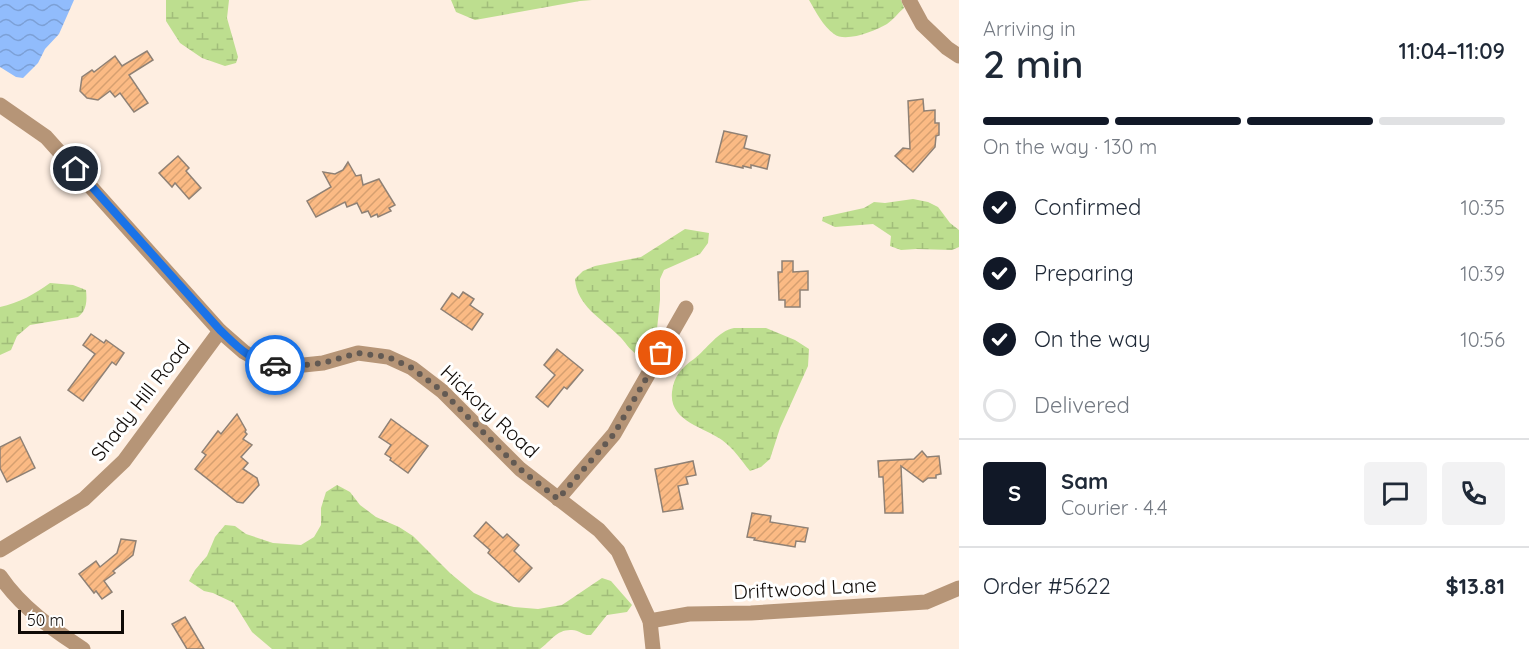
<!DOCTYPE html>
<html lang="en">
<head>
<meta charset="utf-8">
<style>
	body { margin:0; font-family:Quicksand,sans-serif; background:#f2f2f3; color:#1f2937; height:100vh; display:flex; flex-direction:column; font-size:22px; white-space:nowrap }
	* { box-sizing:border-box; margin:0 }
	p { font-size:20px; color:#747a83 }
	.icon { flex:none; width:33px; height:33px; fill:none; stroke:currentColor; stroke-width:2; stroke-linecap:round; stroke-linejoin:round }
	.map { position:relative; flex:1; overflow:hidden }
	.side { display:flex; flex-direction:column; background:#fff; width:570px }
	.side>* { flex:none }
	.scale { position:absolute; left:18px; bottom:15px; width:106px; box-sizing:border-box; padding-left:6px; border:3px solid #0f0a07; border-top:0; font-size:16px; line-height:21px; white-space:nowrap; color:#0f0a07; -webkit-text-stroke:4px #fff; paint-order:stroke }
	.pin { position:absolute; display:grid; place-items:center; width:51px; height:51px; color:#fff; margin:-26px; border:3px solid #fff; border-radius:50%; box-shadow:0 2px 6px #0007 }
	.courier { position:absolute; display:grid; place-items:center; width:60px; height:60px; margin:-30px; border:4px solid #1a73e8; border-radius:50%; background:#fff; color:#222; box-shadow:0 2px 8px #0007 }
	.summary em { font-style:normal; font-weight:600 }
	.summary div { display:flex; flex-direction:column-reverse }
	.summary { display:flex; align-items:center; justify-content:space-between; height:102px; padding:0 24px }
	h1 { font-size:39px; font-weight:600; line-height:45px }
	.bar { display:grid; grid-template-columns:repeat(4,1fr); gap:9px 6px; align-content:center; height:72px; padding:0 24px }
	.bar i { height:8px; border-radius:4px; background:#e0e1e3 }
	.bar .active { background:#111827 }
	.bar p { grid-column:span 4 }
	.line { display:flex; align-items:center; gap:15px; padding:0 24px; border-top:2px solid #e0e1e3 }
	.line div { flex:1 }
	.round { display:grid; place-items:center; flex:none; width:63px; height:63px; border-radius:6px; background:#f2f2f3 }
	ol { padding:0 24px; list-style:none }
	li { display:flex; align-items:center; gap:18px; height:66px }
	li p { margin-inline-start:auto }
	li .icon { padding:6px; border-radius:50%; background:#111827; color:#fff; stroke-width:4 }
	li:last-child { color:#747a83 }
	li i { width:33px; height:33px; border:3px solid #e0e1e3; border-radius:50% }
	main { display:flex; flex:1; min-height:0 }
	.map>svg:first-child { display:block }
	.wetland { fill:url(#wetland-marsh) }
	.water { fill:url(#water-waves) }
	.building { fill:url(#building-hatch); stroke:#8f8175; stroke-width:1.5 }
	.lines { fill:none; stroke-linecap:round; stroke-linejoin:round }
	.minor { stroke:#b69577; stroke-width:15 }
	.done { stroke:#635a53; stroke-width:6; stroke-dasharray:0 10.8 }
	.route { stroke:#1a73e8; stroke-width:8 }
	.labels { text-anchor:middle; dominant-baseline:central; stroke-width:6; stroke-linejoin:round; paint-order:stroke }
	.street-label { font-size:20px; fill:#0f0a07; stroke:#fff }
</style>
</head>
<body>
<main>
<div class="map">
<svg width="959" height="649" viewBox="0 0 959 649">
	<defs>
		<pattern id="wetland-marsh" width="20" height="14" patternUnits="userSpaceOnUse" patternTransform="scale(1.5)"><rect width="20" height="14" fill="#bdde8f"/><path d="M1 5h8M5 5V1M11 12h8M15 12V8" fill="none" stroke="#a1bd7a"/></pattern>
		<pattern id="water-waves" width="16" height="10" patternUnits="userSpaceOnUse" patternTransform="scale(1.5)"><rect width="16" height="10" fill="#91bcfc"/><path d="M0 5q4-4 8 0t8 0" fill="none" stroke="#7ca0d6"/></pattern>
		<pattern id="building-hatch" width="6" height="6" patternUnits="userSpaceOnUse" patternTransform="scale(1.5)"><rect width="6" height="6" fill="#fbba84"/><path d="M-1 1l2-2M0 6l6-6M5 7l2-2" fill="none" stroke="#d69f70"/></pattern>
	</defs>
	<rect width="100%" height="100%" fill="#feeee1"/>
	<g class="wetland">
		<path d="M 166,0 L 229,0 L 227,18 L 238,57 L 236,63 L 225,66 L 202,58 L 180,43 L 166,21 Z"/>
		<path d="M 451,0 L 592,0 L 580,1 L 475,20 L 456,12 Z"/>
		<path d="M 809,0 L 901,0 L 904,8 C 898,13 893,20 887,24 C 875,31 845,43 834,34 C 823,26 816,12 809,0 Z"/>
		<path d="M 913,199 L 928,202 L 938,207 L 950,223 L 959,230 L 959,247 L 952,250 L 916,249 L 901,250 L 890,246 L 891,236 L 873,224 L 835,227 L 822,221 L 823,217 L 864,208 L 874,202 L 885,203 Z"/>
		<path d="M 685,229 L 709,233 L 708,243 L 700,254 L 664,270 L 660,279 L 660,300 L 657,329 L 652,342 L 638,355 C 628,349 626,342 618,335 C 600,317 577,306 575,279 L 583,271 L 595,266 L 641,257 Z"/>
		<path d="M 50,283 L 73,285 L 86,290 C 87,301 87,310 78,317 L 30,325 L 17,336 L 11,350 L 0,355 L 0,307 C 19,303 35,294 50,283 Z"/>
		<path d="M 734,328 L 766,328 L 795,340 L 809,349 L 808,366 L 780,428 L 770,459 L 761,467 L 750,471 C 741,460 734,449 722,440 C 704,427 669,421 672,392 C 674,376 681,368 694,359 C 707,349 718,331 734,328 Z"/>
		<path d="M 337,485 L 350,492 L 360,505 L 376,517 L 399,527 L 413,536 L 450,573 L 474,593 L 494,602 L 514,607 L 538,609 L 562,605 L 602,578 L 611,581 L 632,605 L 627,612 L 607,615 L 591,635 C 583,636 579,630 572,630 C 557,629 551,641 540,649 L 272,649 L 252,632 L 234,603 L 213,593 L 204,591 L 189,581 L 195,570 L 207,556 L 215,537 L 225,525 L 235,526 L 246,534 L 273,543 L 301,545 L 314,537 L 321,525 L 321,508 L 326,492 Z"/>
	</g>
	<path class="water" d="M 0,0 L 74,0 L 59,34 L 45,49 L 38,63 L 23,78 L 16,77 L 0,67 Z"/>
	<g class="building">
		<path d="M 147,51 L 153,60 L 129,75 L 148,103 L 134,112 L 120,93 L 115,97 L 110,91 L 98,100 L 87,98 L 80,91 L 82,77 L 92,70 L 94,72 L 115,56 L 122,66 Z"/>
		<path d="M 923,99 L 924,111 L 935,110 L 935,123 L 939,123 L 939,135 L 936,136 L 935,147 L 913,172 L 895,156 L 903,148 L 910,149 L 908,101 Z"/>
		<path d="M 724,131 L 747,136 L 744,148 L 770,155 L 767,169 L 751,165 L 751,168 L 743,166 L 743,168 L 716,162 Z"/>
		<path d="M 178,156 L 189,168 L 186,171 L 201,188 L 189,199 L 175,183 L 172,187 L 159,173 Z"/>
		<path d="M 348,162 L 356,176 L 361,175 L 363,185 L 379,179 L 395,205 L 389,208 L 391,211 L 378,217 L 377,214 L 371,217 L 368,211 L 362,213 L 357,203 L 347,207 L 345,202 L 316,217 L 307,201 L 331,187 L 323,172 L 335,174 L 343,170 Z"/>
		<path d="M 782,261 L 793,261 L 793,272 L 808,271 L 808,290 L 800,290 L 800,307 L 785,307 L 785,300 L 779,300 L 778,272 L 782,272 Z"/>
		<path d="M 463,292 L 474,299 L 470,305 L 483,314 L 472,330 L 441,309 L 452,293 L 459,298 Z"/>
		<path d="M 91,334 L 104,343 L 106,340 L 124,353 L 116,365 L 112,362 L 83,401 L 68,390 L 95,354 L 83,345 Z"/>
		<path d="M 557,349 L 583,370 L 567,389 L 564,387 L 548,407 L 536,397 L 555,375 L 544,365 Z"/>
		<path d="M 237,414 L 246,430 L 245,432 L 247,434 L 243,439 L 252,445 L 241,457 L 248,463 L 243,469 L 257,478 L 259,485 L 243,503 L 237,502 L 195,469 L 206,455 L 202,452 L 218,431 L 221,434 Z"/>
		<path d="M 391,419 L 428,446 L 408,473 L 390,460 L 391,458 L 385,454 L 391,445 L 379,437 Z"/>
		<path d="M 20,437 L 35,468 L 7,482 L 0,468 L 0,447 Z"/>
		<path d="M 922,451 L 927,457 L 939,456 L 941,474 L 936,475 L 936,478 L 928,478 L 923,482 L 901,466 L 903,513 L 885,513 L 883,477 L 879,477 L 878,461 L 914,459 Z"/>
		<path d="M 693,461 L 696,475 L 686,477 L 688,484 L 678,486 L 683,509 L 663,512 L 655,469 Z"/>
		<path d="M 752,513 L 771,516 L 770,522 L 808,528 L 805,542 L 796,541 L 795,547 L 754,540 L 755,538 L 747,537 Z"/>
		<path d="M 486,522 L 503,538 L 507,534 L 519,545 L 514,551 L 532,568 L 519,582 L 488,553 L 490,550 L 474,536 Z"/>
		<path d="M 121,539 L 136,541 L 133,555 L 113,571 L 115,573 L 104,581 L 112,592 L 102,599 L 96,591 L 94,593 L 79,574 L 96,561 L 100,567 L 117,553 Z"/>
		<path d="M 185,617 L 204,649 L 187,649 L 172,624 Z"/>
	</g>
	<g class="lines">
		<g class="minor">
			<path d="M 909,0 L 922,24 L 947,48 L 959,56"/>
			<path d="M 0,105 L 46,137 L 220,331 L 244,352 L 260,361 L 284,367 L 323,363 L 358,353 L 388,357 L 412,368 L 442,391 L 520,469 L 599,530 L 618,551 L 650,621 L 653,649"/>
			<path d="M 558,499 L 614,434 L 686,308"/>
			<path d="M 0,550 L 84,499 L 124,461 L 220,331"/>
			<path d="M 0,576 C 21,607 52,629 83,649"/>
			<path d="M 650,621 L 689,614 L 751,613 L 926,602 L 959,588"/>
		</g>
	</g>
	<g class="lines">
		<path class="done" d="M 275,365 L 284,367 L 323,363 L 358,353 L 388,357 L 412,368 L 442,391 L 520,469 L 558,499 L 614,434 L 661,353"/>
		<path class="route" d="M 76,169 L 220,330 C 240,349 248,359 275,365"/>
	</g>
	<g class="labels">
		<g class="street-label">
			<text transform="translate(140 400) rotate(-52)">Shady Hill Road</text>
			<text transform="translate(490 411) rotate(43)">Hickory Road</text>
			<text transform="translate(805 588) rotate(-3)">Driftwood Lane</text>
		</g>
	</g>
</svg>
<div class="scale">50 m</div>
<div class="pin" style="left:661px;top:353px;background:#ea580c"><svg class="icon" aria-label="bag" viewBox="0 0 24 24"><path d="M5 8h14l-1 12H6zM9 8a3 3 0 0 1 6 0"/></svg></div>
<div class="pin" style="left:76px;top:169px;background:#1f2937"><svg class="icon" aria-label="home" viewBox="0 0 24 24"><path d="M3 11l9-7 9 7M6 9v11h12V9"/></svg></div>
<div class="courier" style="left:275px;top:365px"><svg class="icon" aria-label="car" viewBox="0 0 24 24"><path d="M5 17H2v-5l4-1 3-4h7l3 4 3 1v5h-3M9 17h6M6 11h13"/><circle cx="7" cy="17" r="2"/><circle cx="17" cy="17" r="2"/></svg></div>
</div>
<section class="side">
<div class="summary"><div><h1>2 min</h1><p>Arriving in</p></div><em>11:04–11:09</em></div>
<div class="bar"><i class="active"></i><i class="active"></i><i class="active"></i><i></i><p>On the way · 130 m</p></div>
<ol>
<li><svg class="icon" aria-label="check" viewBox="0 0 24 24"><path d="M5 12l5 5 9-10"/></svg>Confirmed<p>10:35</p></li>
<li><svg class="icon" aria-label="check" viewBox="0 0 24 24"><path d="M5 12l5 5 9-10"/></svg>Preparing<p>10:39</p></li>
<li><svg class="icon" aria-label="check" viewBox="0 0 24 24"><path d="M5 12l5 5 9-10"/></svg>On the way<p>10:56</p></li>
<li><i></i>Delivered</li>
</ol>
<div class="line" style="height:108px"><b class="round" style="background:#111827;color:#fff">S</b><div><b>Sam</b><p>Courier · 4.4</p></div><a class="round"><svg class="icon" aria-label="chat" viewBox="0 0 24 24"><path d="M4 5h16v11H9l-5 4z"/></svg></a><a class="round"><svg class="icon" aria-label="phone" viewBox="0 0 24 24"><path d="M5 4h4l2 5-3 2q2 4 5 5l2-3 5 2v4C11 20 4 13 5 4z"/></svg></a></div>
<div class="line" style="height:78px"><div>Order #5622</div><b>$13.81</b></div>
</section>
</main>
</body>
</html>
